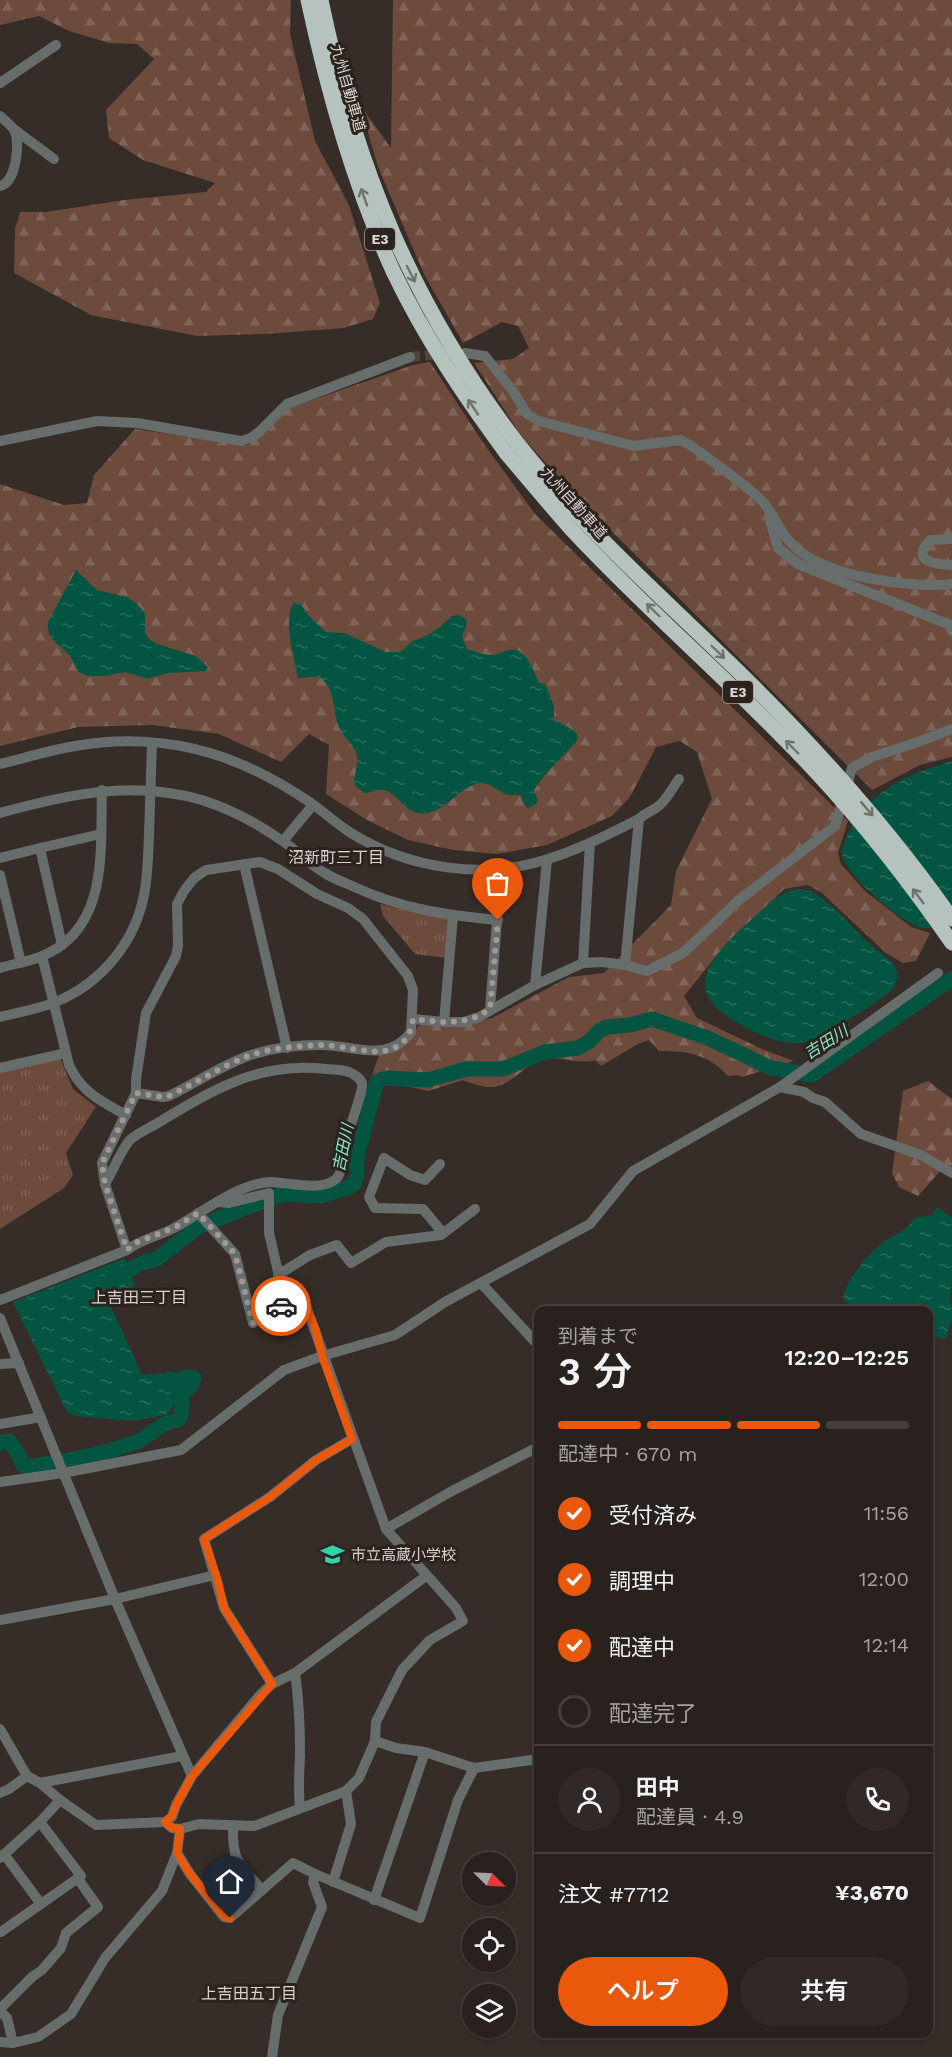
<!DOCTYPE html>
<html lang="ja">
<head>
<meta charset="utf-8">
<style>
	body { margin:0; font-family:"Work Sans","Noto Sans JP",sans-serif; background:#302927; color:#f1f3f6; height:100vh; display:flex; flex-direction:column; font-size:22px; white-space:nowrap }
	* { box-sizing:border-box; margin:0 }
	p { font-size:20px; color:#a5a3a4 }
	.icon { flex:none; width:33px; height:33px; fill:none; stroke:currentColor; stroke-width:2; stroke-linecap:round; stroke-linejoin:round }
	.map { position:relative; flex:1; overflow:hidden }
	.sheet { position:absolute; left:534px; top:1306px; width:399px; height:732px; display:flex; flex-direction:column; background:#28211e; border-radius:12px; box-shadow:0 2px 4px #0004,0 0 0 2px #443e3c }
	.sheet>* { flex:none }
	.needle { width:39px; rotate:114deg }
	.fabs { position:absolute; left:462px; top:1852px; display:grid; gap:12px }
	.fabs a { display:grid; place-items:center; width:54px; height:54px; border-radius:50%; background:#28211e; box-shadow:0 2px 4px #0004,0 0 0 2px #443e3c; font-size:30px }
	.pin { position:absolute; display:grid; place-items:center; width:51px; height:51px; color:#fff; margin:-62px -26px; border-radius:50% 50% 50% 0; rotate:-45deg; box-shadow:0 0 6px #0007 }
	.pin .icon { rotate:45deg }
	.courier { position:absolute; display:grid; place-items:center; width:60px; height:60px; margin:-30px; border:4px solid #ea580c; border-radius:50%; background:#fff; color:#222; box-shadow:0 2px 8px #0007 }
	.summary em { font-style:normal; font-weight:600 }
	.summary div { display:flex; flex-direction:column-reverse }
	.summary { display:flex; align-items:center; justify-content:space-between; height:102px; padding:0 24px }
	h1 { font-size:39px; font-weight:600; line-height:45px }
	.bar { display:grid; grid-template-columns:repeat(4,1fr); gap:9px 6px; align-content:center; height:72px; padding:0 24px }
	.bar i { height:8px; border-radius:4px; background:#443e3c }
	.bar .selected { background:#ea580c }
	.bar p { grid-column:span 4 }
	.line { display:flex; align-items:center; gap:15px; padding:0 24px; border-top:2px solid #443e3c }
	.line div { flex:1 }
	.round { display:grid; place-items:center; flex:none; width:63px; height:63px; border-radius:32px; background:#302927 }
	ol { padding:0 24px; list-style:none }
	li { display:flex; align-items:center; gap:18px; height:66px }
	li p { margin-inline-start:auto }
	li .icon { padding:6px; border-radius:50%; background:#ea580c; color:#fff; stroke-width:4 }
	li:last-child { color:#a5a3a4 }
	li i { width:33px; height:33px; border:3px solid #443e3c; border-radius:50% }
	.primary-button { display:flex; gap:12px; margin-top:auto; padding:12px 24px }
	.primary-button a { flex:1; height:69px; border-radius:36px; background:#ea580c; color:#fff; font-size:24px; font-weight:600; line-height:69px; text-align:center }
	.primary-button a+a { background:#302927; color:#f1f3f6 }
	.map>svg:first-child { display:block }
	.forest { fill:url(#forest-firs) }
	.park { fill:url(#park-tufts) }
	.water { fill:url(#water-ripples) }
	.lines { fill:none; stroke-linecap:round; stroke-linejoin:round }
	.river { stroke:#035541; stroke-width:15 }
	.minor-tunnel { stroke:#4f4541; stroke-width:10; stroke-dasharray:10 5; stroke-linecap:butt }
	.minor { stroke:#676d6b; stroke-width:10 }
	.highway { stroke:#b5c2bd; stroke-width:15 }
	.highway-bridge { stroke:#b5c2bd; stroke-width:15 }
	.oneway { stroke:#70726e }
	.done { stroke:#a19996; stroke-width:6; stroke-dasharray:0 10.8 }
	.route { stroke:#ea580c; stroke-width:8 }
	.labels { text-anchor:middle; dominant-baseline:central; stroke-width:6; stroke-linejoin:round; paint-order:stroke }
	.shield { fill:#2c231f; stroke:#a69f9c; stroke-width:1.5 }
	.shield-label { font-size:14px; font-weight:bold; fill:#dad4d1 }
	.street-label { font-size:15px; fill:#dad4d1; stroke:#2c231f }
	.poi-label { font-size:15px; fill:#dad4d1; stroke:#2c231f; text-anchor:start }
	.neighbourhood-label { font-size:16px; fill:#dad4d1; stroke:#2c231f }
	.water-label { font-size:16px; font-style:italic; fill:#82e8c6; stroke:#2c231f }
</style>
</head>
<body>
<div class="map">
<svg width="952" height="2057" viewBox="0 0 952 2057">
	<defs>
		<pattern id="forest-firs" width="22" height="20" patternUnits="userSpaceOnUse" patternTransform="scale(1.5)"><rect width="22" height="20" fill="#6c4b3d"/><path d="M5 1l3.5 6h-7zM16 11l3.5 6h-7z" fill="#806458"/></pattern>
		<pattern id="park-tufts" width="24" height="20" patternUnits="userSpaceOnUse" patternTransform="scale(1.5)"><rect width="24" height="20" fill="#6c4b3d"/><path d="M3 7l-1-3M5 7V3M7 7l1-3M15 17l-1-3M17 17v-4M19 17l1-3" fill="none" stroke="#806458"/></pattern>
		<pattern id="water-ripples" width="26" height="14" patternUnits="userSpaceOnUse" patternTransform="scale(1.5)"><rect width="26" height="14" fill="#035541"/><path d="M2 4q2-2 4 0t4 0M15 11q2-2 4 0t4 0" fill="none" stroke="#276d5b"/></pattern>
	</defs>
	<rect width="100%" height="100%" fill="#362c28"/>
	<g class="forest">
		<path d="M 0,0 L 291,0 L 290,34 L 315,141 L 349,205 L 380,303 L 373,319 L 344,328 L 265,334 L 197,336 L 91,315 L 14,273 L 15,229 L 20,212 L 46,212 L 124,200 L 206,192 L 215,183 L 143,160 L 109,138 L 106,110 L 154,59 L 137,44 L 109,43 L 69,31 L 39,16 L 0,25 Z"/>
		<path d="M 393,0 L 952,0 L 952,757 L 920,765 L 872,790 L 563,483 L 520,434 L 474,363 L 513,359 L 529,348 L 518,326 L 502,322 L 463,343 L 424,274 L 378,167 L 360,105 L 391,148 Z"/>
		<path d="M 430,362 L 484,444 L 535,514 L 848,821 L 838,853 L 841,864 L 864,890 L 911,927 L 930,933 L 916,961 L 903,963 L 886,953 L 822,893 L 808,885 L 784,889 L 717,955 L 684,996 L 697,1018 L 764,1050 L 794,1061 L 742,1077 L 738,1075 L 728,1076 C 708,1054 688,1051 659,1051 L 649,1040 L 638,1044 L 601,1066 L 595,1060 C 577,1065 562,1056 545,1059 C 537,1061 532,1064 525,1069 C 500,1089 493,1092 463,1080 L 428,1091 L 371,1078 L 379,1055 L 410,1039 L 420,1024 L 464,1025 L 492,1018 L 569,977 L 604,973 L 671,905 L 676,871 L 712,799 L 697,752 L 680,741 L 656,747 L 630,797 L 612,816 L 547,845 L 497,854 L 453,850 L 408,840 L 367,820 L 326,794 L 329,745 L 309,734 L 281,762 L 219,734 L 152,725 L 78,727 L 0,746 L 0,484 L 64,505 L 87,503 L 94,475 L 135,429 L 248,445 L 266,432 L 289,408 L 413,365 Z"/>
		<path d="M 928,1081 L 952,1099 L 952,1166 L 943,1168 L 918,1196 L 899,1187 L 892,1173 L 903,1091 Z"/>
	</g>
	<g class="park">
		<path d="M 380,904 L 420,914 L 450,918 L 447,958 L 415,954 L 383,916 Z"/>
		<path d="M 60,1058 L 73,1089 L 96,1107 L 66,1153 L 73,1175 L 64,1188 L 0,1229 L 0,1073 Z"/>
	</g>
	<g class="water">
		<path d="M 76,570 L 97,590 L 127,597 L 135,602 L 145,613 L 145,632 L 149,639 L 157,644 L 196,656 L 208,667 L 206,671 L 168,673 L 148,679 L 125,672 L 105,676 L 88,676 L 79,672 C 74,667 74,660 69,655 C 60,644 46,640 48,622 Z"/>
		<path d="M 295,602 L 300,603 L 309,616 L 326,632 L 344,633 L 386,652 L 400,652 L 413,641 L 428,635 L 440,627 L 452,616 L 458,615 L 465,618 L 467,623 L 462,637 L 467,649 C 475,651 483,655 491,655 C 498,655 503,651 509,650 C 526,646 534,672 539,683 L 545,684 L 554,706 L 554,720 L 574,730 L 578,736 L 576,742 L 543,777 L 534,790 L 538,801 L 536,804 L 528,808 L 525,806 L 521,795 C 515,795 508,796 503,793 C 492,787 488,780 473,785 C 456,792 445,811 426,813 C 405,816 398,792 383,790 C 377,788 372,793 365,793 L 356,787 C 351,776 360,767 357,756 C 354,743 342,737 338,725 C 333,712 335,680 316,677 C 311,676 303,678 298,678 C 295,661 281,614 295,602 Z"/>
		<path d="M 952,761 L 952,919 C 942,923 933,930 922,928 C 903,924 843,873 842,854 C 842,845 847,835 851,828 C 874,787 910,774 952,761 Z"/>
		<path d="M 798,889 C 806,889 812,891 819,896 C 840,911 858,935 879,952 C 886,957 895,963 897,972 C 898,977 896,985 892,989 C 884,1000 821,1037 807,1042 C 802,1043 795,1043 789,1043 C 772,1041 753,1032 738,1023 C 727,1016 710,1006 706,992 C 698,968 733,935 750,921 C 765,907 777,893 798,889 Z"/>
		<path d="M 936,1207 L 952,1217 L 952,1279 L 950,1300 L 952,1307 L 952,1319 L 945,1339 L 929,1336 L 928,1311 L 856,1311 L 843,1299 C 845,1281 870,1251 885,1241 C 895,1234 909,1230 914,1218 L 933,1215 Z"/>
		<path d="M 125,1258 L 135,1286 L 106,1296 L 142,1375 L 186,1371 L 185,1388 L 176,1388 C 175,1398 175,1410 165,1415 L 133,1421 L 75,1416 L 67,1412 L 13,1302 Z"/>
	</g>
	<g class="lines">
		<g class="river">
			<path d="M 112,1279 L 142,1263 L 157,1259 L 198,1227 L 220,1218 L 282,1194 L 321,1196 L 349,1187 L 355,1183 L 357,1176 L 357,1157 L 377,1081 L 386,1078 L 428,1080 L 466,1069 L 503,1069 L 545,1052 L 578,1048 L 590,1041 L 599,1031 L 607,1027 L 630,1025 L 652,1019 L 708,1038 L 771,1068 L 812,1075 L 952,979"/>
			<path d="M 0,1443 L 9,1441 L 17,1452 L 23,1465 L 27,1467 L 76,1459 L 112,1450 L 137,1442 L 166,1423 L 178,1420 L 181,1416 L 182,1395 L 192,1384 L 194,1378 L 187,1377 L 168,1385"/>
		</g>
		<path class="minor-tunnel" d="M 410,357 L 443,354"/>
		<g class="minor">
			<path d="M 0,83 L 56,45"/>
			<path d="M 0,116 C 4,120 11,125 14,130 C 21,142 16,183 0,186"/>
			<path d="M 15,130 L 54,159"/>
			<path d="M 465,353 L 485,356 L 513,391 L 527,414 L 539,421 L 634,446 L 680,440 L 690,445 C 713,462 738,479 759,498 C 773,510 778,530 791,543 C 820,576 910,589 952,584"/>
			<path d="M 0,441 L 97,421 L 137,423 L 241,441 L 251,438 L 260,431 L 287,404 L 410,357"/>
			<path d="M 769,517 L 778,548 L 798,564 L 950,625 L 952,631"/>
			<path d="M 952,539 L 930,540 C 910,562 935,564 952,565"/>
			<path d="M 0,764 C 25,758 50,750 75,746 C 119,738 167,740 210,753 C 247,764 280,782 311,803 C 325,813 337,824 351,833 C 409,869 483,880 548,859 C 580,849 609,834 639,819 C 645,813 650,812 656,808 C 666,802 672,788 679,779"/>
			<path d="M 0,813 C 69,794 131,780 202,800 C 230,809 260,825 284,842 C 297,851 309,864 323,872 C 332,878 343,882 352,886 C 402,909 444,915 498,920"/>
			<path d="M 283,841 L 313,805"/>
			<path d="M 40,848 L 101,834"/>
			<path d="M 0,858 L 40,848 L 62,945"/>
			<path d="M 244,864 L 287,1048"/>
			<path d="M 0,875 L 21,963"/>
			<path d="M 42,956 L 69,1065 C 82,1093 101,1101 126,1115"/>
			<path d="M 583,963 L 590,843"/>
			<path d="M 625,965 L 639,819"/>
			<path d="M 0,968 C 13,964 27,962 40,957 C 110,930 100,850 102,790"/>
			<path d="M 535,985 L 547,860"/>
			<path d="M 490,1009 L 501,870"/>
			<path d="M 0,1017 C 19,1012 40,1009 58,1001 C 102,982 135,942 144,895 C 148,875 148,855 149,835 C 150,804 151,774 152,743"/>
			<path d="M 413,1019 L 444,1022 L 464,1022 L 479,1017 L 535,985 L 583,963 L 602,962 L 625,965 L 647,971 L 683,953 L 739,900 L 835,826 L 852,768 L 872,757 L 918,742 L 952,729"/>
			<path d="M 444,1022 L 453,916"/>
			<path d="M 0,1068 L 66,1053"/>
			<path d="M 780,1087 L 804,1092 L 813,1098 L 825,1102 L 861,1134 L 921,1155 L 952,1173"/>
			<path d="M 440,1164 L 425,1180 L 410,1175 L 384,1158 L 369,1197 L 375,1208 L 423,1209 L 443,1233"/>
			<path d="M 105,1184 C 111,1174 123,1147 130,1140 C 137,1133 152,1127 161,1121 C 214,1089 261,1061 326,1069 C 336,1070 348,1069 356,1076 C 358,1077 361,1081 362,1083 C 364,1090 350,1125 348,1135 C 346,1145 343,1173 336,1179 C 321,1192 288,1182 270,1182 C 240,1183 201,1213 176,1227 C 160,1236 141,1239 127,1250"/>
			<path d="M 198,1213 L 235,1254 L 253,1323 L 288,1302"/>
			<path d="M 278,1275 L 310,1255 L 337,1245 L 351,1263 L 386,1242 L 441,1235 L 475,1209"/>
			<path d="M 481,1283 L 538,1345"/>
			<path d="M 0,1300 L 127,1250 L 105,1184 L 102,1163 L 136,1093 L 136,1079 L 146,1013 L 176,956 L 178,945 L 177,904 L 184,891 L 194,878 L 206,870 L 260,862 L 278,869 L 317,894 L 348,908 L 363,919 L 408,976 L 413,990 L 411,1032 C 388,1064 354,1045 321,1045 C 298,1045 270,1048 248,1056 C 221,1066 195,1083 169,1096 L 163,1097 L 136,1093"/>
			<path d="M 0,1318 L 115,1599 L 192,1776"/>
			<path d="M 0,1364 L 19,1363"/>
			<path d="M 0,1424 L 41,1417"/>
			<path d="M 0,1482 L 63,1473 L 181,1450 L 284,1370 L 322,1356 L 395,1335 L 445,1302 L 590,1224 L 633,1171 L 780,1087 L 938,973"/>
			<path d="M 386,1529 L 450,1492 L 538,1447"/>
			<path d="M 0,1620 L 115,1599 L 215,1575"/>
			<path d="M 295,1673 C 299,1700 300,1729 300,1756 C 299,1774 298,1790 300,1807"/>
			<path d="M 272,1684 L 224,1608 L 204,1539 L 270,1497 L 316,1460 L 352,1439"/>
			<path d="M 0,1729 L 27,1776 L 40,1783 L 60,1800 L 96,1825 L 165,1822 L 172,1817 L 176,1805 L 192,1776 L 260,1695 L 272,1684 L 295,1673 L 426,1576"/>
			<path d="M 375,1741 L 396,1748 L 425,1752 L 474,1768 L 538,1759"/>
			<path d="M 40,1783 L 182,1756"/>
			<path d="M 0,1793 L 9,1789 L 27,1776"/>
			<path d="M 165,1822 L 172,1828 L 180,1829 L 199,1824 L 254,1826 L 346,1791 L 359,1778 L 375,1741 L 376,1722 L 402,1670 L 430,1640 L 463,1621 L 456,1608 L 386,1529 L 306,1306 L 288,1302 L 283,1293 L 269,1233 L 269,1193 L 229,1203 L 217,1202"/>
			<path d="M 233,1825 C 232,1863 239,1863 262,1890"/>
			<path d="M 177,1853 L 190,1874 L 224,1917 L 230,1918 L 293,1863 L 315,1874"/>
			<path d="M 4,1854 L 41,1904"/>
			<path d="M 0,1858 L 40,1822 L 60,1800"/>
			<path d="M 333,1882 L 351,1824 L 346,1791"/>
			<path d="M 374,1900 L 425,1752"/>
			<path d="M 1,1932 L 81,1876 L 40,1822"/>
			<path d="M 0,2009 L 32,1977 L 42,1970 L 61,1948 L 66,1933 L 98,1907 L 78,1879"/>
			<path d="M 0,2011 L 7,2018 L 13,2043"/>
			<path d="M 0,2042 L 13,2043 L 38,2037 L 71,2014 L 105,1958 L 162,1891 L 177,1853 L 180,1829"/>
			<path d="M 272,2057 L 278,2015 L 322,1907 L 313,1882 L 315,1874 L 420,1918 L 458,1800 L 474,1768"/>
		</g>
		<g class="highway">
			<path d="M 308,0 C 328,93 354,187 394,273 C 425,338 465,397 507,454"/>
			<path d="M 321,0 C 355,166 414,309 518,444"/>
		</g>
		<g class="highway-bridge">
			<path d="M 518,444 C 539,470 560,496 583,520 C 638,578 698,631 755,688 C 827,760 894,836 952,919"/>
			<path d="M 507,454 C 529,480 550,505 572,530 C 650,614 739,688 817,773 C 866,826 911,884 952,943"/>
		</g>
	</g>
	<defs><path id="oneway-shaft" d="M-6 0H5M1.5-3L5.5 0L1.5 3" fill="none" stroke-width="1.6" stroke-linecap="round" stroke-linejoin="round" transform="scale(1.5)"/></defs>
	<g class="oneway">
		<use href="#oneway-shaft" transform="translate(364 197) rotate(-110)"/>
		<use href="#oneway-shaft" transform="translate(411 274) rotate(63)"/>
		<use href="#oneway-shaft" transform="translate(473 407) rotate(-124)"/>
		<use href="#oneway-shaft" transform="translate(653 610) rotate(-136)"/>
		<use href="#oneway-shaft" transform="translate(718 652) rotate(44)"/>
		<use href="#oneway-shaft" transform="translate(792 747) rotate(-134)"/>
		<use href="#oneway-shaft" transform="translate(867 809) rotate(50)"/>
		<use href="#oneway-shaft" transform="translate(918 896) rotate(-127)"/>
	</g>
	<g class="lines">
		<path class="done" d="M 281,1306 L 253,1323 L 235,1254 L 198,1213 L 176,1227 L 135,1243 L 127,1250 L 105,1184 L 102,1163 L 136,1093 L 163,1097 L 169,1096 C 195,1083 221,1067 248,1056 C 270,1048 297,1046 321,1045 C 343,1045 368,1055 389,1050 C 405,1045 411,1034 413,1019 C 442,1022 464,1027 490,1009 L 498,920"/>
		<path class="route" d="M 230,1918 L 225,1917 L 190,1874 L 177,1853 L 180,1829 L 172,1828 L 165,1822 L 172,1816 L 176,1805 L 192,1776 L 272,1684 L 224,1608 L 218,1581 L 204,1539 L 270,1497 L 316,1460 L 352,1439 L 322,1356 L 316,1331 L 306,1306 L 288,1302 L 281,1306"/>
	</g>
	<defs>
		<symbol id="school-bare" viewBox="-9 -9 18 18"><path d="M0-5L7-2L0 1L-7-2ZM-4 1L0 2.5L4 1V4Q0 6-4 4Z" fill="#30d4aa" stroke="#2c231f" stroke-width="2.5" paint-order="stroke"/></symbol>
	</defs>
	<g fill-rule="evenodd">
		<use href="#school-bare" x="316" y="1538" width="33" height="33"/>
	</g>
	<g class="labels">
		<g class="shield">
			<rect x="365" y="228" width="30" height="22" rx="4.5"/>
			<rect x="723" y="681" width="30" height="22" rx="4.5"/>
		</g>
		<g class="shield-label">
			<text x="380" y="239">E3</text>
			<text x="738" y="692">E3</text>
		</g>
		<g class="street-label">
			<text transform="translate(348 88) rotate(74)">九州自動車道</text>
			<text transform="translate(574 503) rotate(48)">九州自動車道</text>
		</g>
		<g class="poi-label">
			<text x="351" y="1555">市立高蔵小学校</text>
		</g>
		<g class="neighbourhood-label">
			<text x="336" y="857">沼新町三丁目</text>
			<text x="139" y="1297">上吉田三丁目</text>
			<text x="249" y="1993">上吉田五丁目</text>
		</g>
		<g class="water-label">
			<text transform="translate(826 1042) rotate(-32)">吉田川</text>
			<text transform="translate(343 1148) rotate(-78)">吉田川</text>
		</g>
	</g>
</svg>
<div class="fabs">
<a><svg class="needle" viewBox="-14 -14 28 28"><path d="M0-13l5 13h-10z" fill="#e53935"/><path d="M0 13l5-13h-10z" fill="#a5a3a4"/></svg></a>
<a><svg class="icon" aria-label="locate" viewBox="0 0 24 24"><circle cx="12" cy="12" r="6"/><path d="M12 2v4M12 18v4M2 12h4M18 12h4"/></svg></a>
<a><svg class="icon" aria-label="layers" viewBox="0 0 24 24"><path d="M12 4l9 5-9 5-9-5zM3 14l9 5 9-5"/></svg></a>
</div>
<div class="pin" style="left:498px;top:920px;background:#ea580c"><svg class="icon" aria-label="bag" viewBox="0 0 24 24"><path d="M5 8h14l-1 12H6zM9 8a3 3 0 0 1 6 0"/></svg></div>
<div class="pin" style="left:230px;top:1918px;background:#1f2937"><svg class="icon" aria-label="home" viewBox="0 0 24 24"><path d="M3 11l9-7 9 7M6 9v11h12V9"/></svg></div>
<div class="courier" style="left:281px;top:1306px"><svg class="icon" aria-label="car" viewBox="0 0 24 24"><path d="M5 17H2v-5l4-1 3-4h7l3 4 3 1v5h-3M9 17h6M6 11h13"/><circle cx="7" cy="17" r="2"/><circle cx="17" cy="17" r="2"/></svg></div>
<section class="sheet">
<div class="summary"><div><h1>3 分</h1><p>到着まで</p></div><em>12:20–12:25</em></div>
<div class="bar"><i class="selected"></i><i class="selected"></i><i class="selected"></i><i></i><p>配達中 · 670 m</p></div>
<ol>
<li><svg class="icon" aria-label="check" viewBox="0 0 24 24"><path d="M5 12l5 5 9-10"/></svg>受付済み<p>11:56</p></li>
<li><svg class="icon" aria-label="check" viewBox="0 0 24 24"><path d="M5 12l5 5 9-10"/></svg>調理中<p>12:00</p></li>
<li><svg class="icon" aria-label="check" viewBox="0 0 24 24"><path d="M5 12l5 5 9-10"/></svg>配達中<p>12:14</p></li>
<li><i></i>配達完了</li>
</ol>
<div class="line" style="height:108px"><a class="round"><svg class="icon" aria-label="person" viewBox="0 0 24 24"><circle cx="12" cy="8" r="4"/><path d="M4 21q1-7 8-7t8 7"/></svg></a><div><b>田中</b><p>配達員 · 4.9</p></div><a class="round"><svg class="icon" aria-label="phone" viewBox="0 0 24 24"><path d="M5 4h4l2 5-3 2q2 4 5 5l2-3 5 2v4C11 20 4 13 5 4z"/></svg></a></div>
<div class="line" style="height:78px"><div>注文 #7712</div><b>¥3,670</b></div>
<div class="primary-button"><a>ヘルプ</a><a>共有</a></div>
</section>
</div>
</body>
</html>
